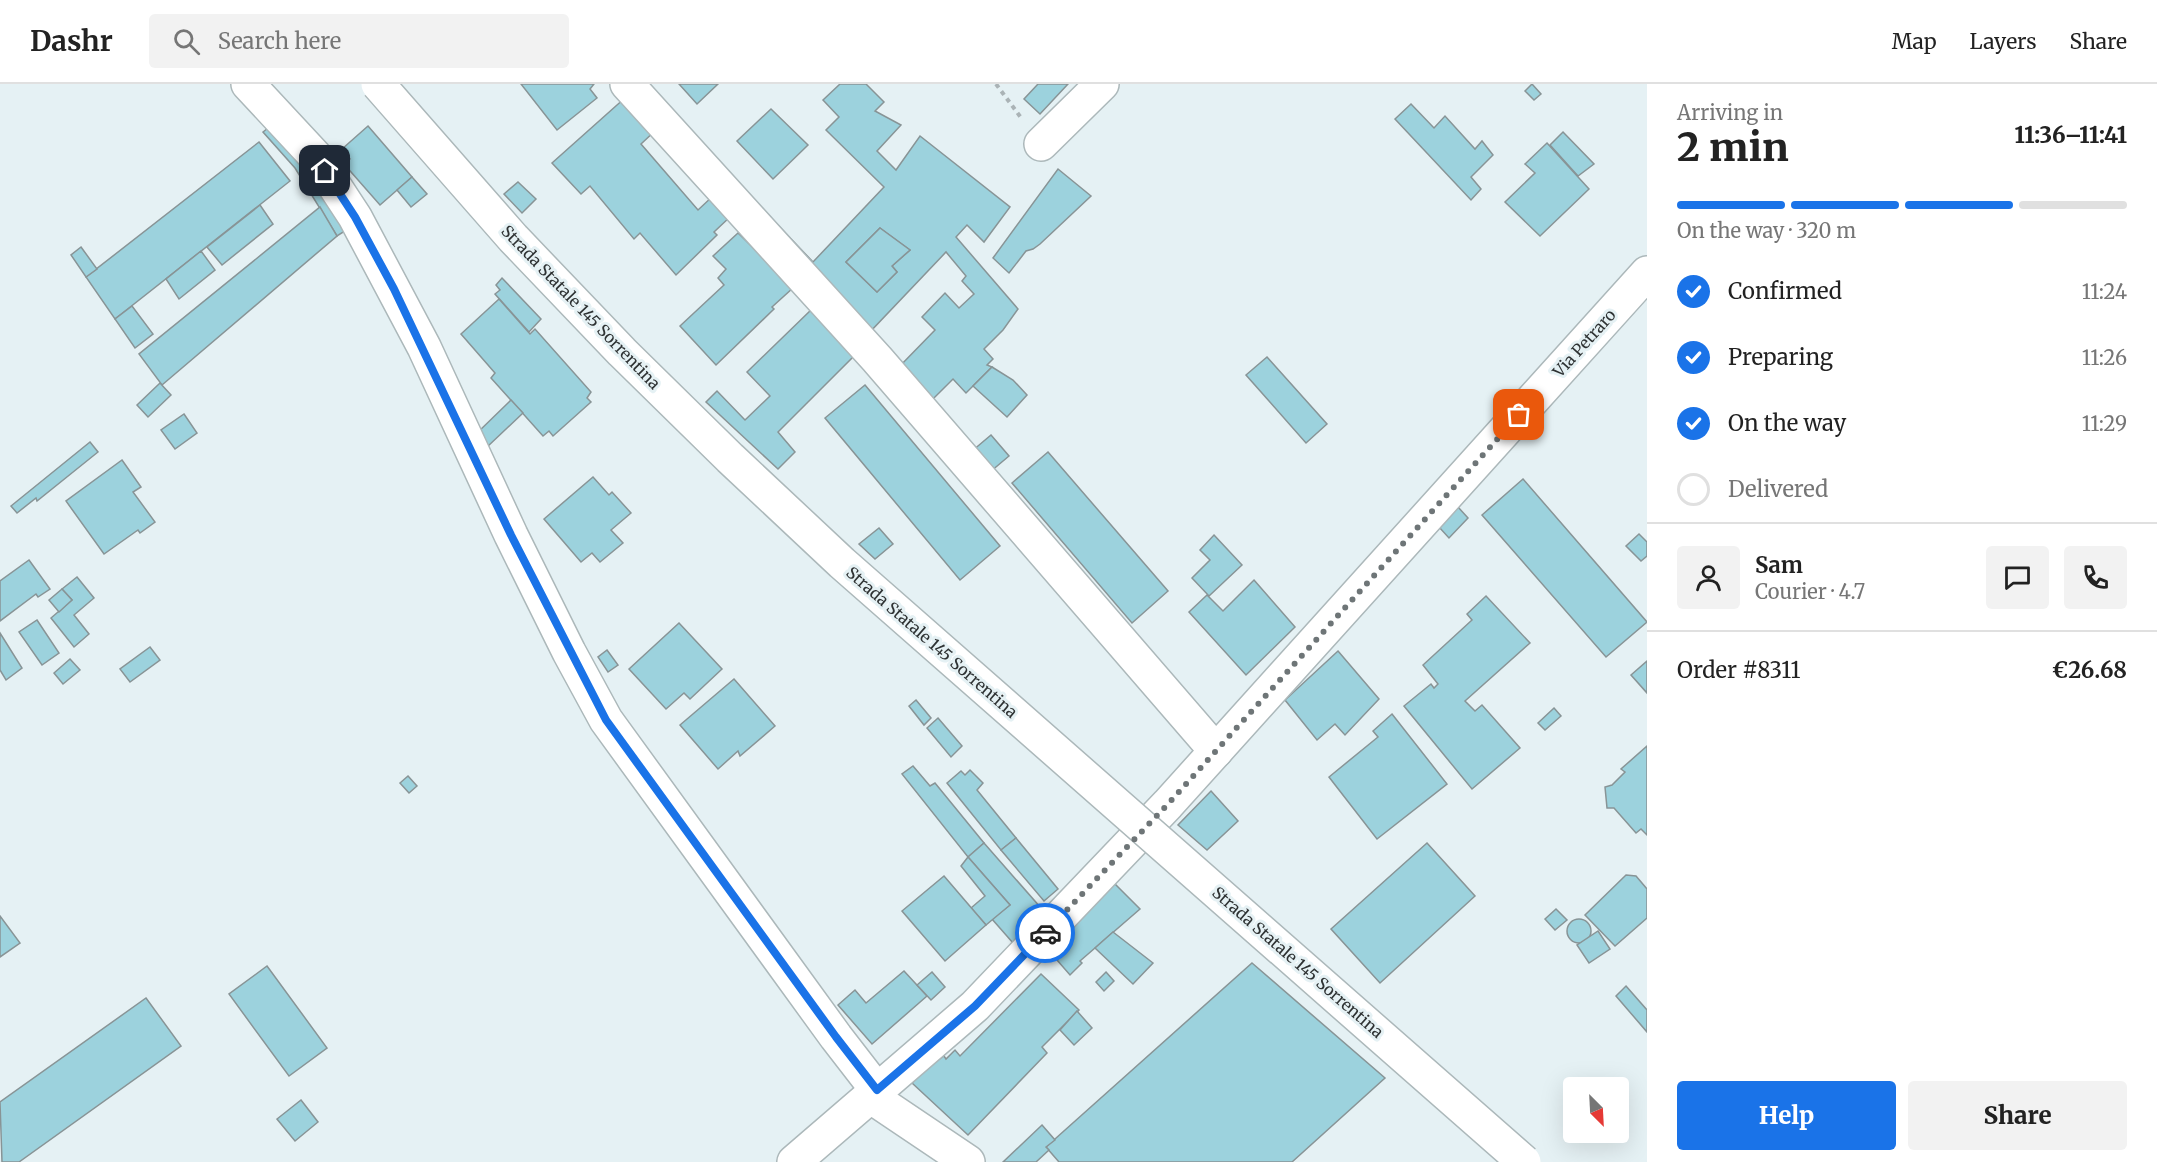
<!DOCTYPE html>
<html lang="en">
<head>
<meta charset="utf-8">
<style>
	body { margin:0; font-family:Merriweather,serif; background:#f2f2f2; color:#222; height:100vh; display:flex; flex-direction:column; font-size:22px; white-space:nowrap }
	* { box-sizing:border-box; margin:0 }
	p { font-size:20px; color:#767676 }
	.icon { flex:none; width:33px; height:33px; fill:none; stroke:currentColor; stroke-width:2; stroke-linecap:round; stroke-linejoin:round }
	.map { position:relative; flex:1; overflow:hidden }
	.panel { display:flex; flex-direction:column; background:#fff; width:510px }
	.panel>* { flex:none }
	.needle { width:39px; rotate:156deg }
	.controls { position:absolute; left:1563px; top:993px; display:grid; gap:12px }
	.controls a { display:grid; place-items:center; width:66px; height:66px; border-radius:6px; background:#fff; box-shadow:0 6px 24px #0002; font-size:30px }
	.pin { position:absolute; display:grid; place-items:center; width:51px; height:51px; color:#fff; margin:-26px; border-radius:12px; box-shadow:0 3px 9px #0006 }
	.courier { position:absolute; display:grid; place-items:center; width:60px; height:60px; margin:-30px; border:4px solid #1a73e8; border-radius:50%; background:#fff; color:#222; box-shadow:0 2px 8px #0007 }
	.head em { font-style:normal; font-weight:800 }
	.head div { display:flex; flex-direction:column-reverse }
	.head { display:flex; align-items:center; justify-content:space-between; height:102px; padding:0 30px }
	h1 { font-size:39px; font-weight:800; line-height:45px }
	.bar { display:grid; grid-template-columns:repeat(4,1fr); gap:9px 6px; align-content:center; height:72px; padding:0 30px }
	.bar i { height:8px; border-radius:4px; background:#e0e0e0 }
	.bar .selected { background:#1a73e8 }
	.bar p { grid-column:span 4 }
	.line { display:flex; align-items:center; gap:15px; padding:0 30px; border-top:2px solid #e0e0e0 }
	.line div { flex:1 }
	.round { display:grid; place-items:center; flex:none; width:63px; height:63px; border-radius:6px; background:#f2f2f2 }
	ol { padding:0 30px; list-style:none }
	li { display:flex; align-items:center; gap:18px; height:66px }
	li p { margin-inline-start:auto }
	li .icon { padding:6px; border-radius:50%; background:#1a73e8; color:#fff; stroke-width:4 }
	li:last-child { color:#767676 }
	li i { width:33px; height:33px; border:3px solid #e0e0e0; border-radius:50% }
	.cta { display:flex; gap:12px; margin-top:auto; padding:12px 30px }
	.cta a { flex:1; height:69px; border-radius:6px; background:#1a73e8; color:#fff; font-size:24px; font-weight:800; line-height:69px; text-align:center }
	.cta a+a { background:#f2f2f2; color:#222 }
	header { display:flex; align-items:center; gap:36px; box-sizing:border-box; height:84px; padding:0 30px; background:#fff; border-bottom:2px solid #e0e0e0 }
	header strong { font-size:28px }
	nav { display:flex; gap:33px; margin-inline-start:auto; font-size:21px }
	.search { width:420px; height:54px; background:#f2f2f2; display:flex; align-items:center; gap:15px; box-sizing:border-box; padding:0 21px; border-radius:6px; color:#767676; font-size:22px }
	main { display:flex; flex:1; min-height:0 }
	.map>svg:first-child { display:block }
	.building { fill:#9cd2dd; stroke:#889496; stroke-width:1.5; fill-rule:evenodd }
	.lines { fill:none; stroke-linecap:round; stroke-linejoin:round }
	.minor-casing { stroke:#acb8ba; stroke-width:36 }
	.path { stroke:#aab3b6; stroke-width:4; stroke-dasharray:4.5 4.5; stroke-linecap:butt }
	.minor { stroke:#fff; stroke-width:33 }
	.highway-bridge-casing { stroke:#acb8ba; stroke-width:36; stroke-linecap:butt }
	.highway-bridge { stroke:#fff; stroke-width:33 }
	.done { stroke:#6e7577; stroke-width:6; stroke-dasharray:0 10.8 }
	.route { stroke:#1a73e8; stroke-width:8 }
	.labels { text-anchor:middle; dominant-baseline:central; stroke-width:6; stroke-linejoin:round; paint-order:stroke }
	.street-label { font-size:16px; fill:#2e3233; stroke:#e5f1f4 }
</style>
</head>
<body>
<header>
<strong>Dashr</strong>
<div class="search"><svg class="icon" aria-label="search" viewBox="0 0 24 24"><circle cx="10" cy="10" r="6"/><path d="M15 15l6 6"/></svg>Search here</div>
<nav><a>Map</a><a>Layers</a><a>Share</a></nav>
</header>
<main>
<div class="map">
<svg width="1647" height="1078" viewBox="0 0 1647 1078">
	<rect width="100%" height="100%" fill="#e5f1f4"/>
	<g class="building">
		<path d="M 521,0 L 594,0 L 590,5 L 597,14 L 557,46 Z"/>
		<path d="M 679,0 L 718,0 L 697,20 Z"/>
		<path d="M 840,0 L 866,0 L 884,18 L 875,27 L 901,41 L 877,67 L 896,86 L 920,52 L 1010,123 L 984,158 L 967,141 L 956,153 L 1018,225 L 1003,246 L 984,265 L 993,275 L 987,281 L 992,283 L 966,309 L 953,295 L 930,318 L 898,284 L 935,246 L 922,233 L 945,209 L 959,224 L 974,210 L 962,197 L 966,192 L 946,168 L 867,251 L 753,115 L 813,178 L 884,103 L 826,46 L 839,33 L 823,16 ZM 880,144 L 910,166 L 892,182 L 897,188 L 877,208 L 846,178 Z"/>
		<path d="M 1038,0 L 1068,0 L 1040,30 L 1024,15 Z"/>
		<path d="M 1532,0 L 1541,10 L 1534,16 L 1525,7 Z"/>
		<path d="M 626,13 L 657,45 L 641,60 L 698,126 L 714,111 L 731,132 L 714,148 L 717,151 L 676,191 L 640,149 L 634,155 L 590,102 L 581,110 L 552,79 Z"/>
		<path d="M 1411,20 L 1434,44 L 1445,32 L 1475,65 L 1482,57 L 1493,71 L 1471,93 L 1481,105 L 1471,116 L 1395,35 Z"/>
		<path d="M 771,25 L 808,61 L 773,95 L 737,57 Z"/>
		<path d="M 273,40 L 348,145 L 337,152 L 295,84 L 263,48 Z"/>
		<path d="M 368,42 L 412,93 L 380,121 L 344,80 L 350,75 L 342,65 Z"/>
		<path d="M 1563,48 L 1594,80 L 1578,92 L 1550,61 Z"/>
		<path d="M 259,58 L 290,97 L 115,235 L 86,193 Z"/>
		<path d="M 1547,59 L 1589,105 L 1540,152 L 1505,118 L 1535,89 L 1525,80 Z"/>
		<path d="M 1058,85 L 1091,112 L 1040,160 L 1033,165 L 1026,167 L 1009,189 L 993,174 Z"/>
		<path d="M 412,93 L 427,110 L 411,123 L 397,106 Z"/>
		<path d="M 518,98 L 536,115 L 522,129 L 504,110 Z"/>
		<path d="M 260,121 L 273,140 L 222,181 L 207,163 Z"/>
		<path d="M 320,123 L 337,152 L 162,301 L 139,270 Z"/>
		<path d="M 880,144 L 910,166 L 892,182 L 897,188 L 877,208 L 846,178 Z"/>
		<path d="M 738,149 L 794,203 L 772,223 L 774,225 L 716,281 L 680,242 L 724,201 L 718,194 L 726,185 L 713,172 Z"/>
		<path d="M 81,163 L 97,185 L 86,193 L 71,171 Z"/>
		<path d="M 201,167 L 215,186 L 179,215 L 166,195 Z"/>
		<path d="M 502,194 L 541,235 L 529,248 L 495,210 L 500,206 L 496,201 Z"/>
		<path d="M 499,215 L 530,250 L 535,245 L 591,308 L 587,314 L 591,318 L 553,352 L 549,347 L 543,352 L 491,294 L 495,289 L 461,250 Z"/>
		<path d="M 132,222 L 153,250 L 135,264 L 115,235 Z"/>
		<path d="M 813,224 L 859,267 L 778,348 L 795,368 L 778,385 L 706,318 L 717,307 L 745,336 L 770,312 L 747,288 Z"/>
		<path d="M 1267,273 L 1327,340 L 1306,359 L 1246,291 Z"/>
		<path d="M 992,283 L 1013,296 L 1027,311 L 1007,333 L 973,302 Z"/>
		<path d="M 160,299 L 171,311 L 148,333 L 137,321 Z"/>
		<path d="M 865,301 L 1000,462 L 960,496 L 825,334 Z"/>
		<path d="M 511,316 L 523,329 L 486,364 L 475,351 Z"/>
		<path d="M 184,330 L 197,349 L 175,365 L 161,346 Z"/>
		<path d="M 991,351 L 1009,372 L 990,388 L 972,367 Z"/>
		<path d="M 90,358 L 98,368 L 37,417 L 36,414 L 17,429 L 11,422 Z"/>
		<path d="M 1048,368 L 1168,507 L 1132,539 L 1012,399 Z"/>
		<path d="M 122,376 L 141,403 L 133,408 L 155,438 L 140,449 L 138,446 L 104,470 L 66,417 Z"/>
		<path d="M 593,393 L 609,411 L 612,408 L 631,429 L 611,446 L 623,459 L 600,478 L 592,469 L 581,478 L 544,435 Z"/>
		<path d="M 1523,395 L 1647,538 L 1606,573 L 1482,431 Z"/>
		<path d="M 1458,423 L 1468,434 L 1449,454 L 1439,443 Z"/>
		<path d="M 879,444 L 893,460 L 875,475 L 859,460 Z"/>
		<path d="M 1639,450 L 1647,458 L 1647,472 L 1641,477 L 1626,462 Z"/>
		<path d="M 1214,451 L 1242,481 L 1209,512 L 1192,494 L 1210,476 L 1200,466 Z"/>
		<path d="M 29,476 L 50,505 L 38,513 L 36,510 L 0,537 L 0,497 Z"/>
		<path d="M 77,493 L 94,514 L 74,531 L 89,550 L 74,563 L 51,534 L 72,516 L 62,505 Z"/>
		<path d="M 1254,496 L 1295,543 L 1246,591 L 1189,528 L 1207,511 L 1223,527 Z"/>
		<path d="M 62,505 L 72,516 L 59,528 L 49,516 Z"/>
		<path d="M 1486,512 L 1530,559 L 1465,617 L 1475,627 L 1482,621 L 1520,664 L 1472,705 L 1404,622 L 1431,600 L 1434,604 L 1438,600 L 1423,581 L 1472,536 L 1467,530 Z"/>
		<path d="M 37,536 L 59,569 L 42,581 L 19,548 Z"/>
		<path d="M 679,539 L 722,585 L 690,615 L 684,609 L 666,625 L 629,585 Z"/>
		<path d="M 0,549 L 22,584 L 6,596 L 0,586 Z"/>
		<path d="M 150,563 L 160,576 L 130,598 L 120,585 Z"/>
		<path d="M 607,566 L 618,581 L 608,588 L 598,573 Z"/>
		<path d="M 1338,567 L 1379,615 L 1345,651 L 1335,640 L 1317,656 L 1285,616 Z"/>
		<path d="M 70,575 L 80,586 L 63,600 L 54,589 Z"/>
		<path d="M 1647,577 L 1647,609 L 1631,591 Z"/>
		<path d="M 734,595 L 775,642 L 740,672 L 738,667 L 718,685 L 680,641 Z"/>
		<path d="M 916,616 L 931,634 L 924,641 L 909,622 Z"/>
		<path d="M 1554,624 L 1561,632 L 1545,646 L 1538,639 Z"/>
		<path d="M 1392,630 L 1447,700 L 1377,755 L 1329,693 L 1378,653 L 1373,647 Z"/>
		<path d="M 938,634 L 962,662 L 951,673 L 927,644 Z"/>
		<path d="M 1647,662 L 1647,751 L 1641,745 L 1636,749 L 1614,724 L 1607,724 L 1605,703 L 1612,701 L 1625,688 L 1621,685 Z"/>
		<path d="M 913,682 L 930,702 L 935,699 L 984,759 L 968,773 L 902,690 Z"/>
		<path d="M 970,686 L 983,699 L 977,706 L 1016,754 L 1001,766 L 947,699 L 961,687 L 965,691 Z"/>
		<path d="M 408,692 L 417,702 L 409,709 L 400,699 Z"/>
		<path d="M 1211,707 L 1238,737 L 1207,766 L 1178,741 Z"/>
		<path d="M 1016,754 L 1058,805 L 1044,817 L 1001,766 Z"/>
		<path d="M 984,759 L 1041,824 L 1025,839 L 1030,844 L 1013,859 L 992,835 L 1010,821 L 968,773 Z"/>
		<path d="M 1427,759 L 1475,812 L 1380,899 L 1331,845 Z"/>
		<path d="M 968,773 L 1010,821 L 986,841 L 971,824 L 985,812 L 961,782 Z"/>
		<path d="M 1626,791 L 1636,792 L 1647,805 L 1647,834 L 1615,862 L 1585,831 Z"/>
		<path d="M 944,792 L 986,841 L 945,877 L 902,827 Z"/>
		<path d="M 1113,798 L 1140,825 L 1080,877 L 1082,879 L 1070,891 L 1057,876 L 1063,870 L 1053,859 Z"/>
		<path d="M 1556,825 L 1567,836 L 1555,846 L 1545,835 Z"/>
		<path d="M 0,832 L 20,859 L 0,873 Z"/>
		<circle cx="1579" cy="847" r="12"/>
		<path d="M 1598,847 L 1610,865 L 1589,879 L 1577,861 Z"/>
		<path d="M 1113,848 L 1153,879 L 1133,900 L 1095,864 Z"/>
		<path d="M 1252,879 L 1385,994 L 1292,1078 L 1059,1078 L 1046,1063 Z"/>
		<path d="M 267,882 L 327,964 L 289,992 L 229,910 Z"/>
		<path d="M 904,887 L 927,912 L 872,960 L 838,921 L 855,906 L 866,919 Z"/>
		<path d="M 932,888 L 945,903 L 931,916 L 917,901 Z"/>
		<path d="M 1106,888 L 1114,897 L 1104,907 L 1096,898 Z"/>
		<path d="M 1041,890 L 1079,926 L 1042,963 L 1047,969 L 968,1051 L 912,999 L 925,985 L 944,972 L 946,975 L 955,966 L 960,972 Z"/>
		<path d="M 1626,902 L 1647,926 L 1647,948 L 1616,912 Z"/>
		<path d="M 146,914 L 181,962 L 19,1078 L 2,1078 L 0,1018 Z"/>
		<path d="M 1077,927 L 1092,944 L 1074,961 L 1060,946 Z"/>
		<path d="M 301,1016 L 318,1038 L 295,1057 L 277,1035 Z"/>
		<path d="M 1042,1041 L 1055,1056 L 1046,1063 L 1049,1066 L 1036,1078 L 1003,1078 Z"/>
	</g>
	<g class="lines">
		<defs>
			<g id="minor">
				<path d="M 248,0 L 315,72 L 355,133 L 424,263 L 511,451 L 569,568 L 606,636 L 836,953 L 877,1006"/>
				<path d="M 627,0 L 877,275 L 1216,667"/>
				<path d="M 1041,60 L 1102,0"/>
				<path d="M 870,1012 L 968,1078"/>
				<path d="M 794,1078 L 975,922 L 1168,720 L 1647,189"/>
			</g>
		</defs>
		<use href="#minor" class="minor-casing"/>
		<path class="path" d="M 996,0 L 1022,35"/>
		<use href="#minor" class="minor"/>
		<defs>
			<path id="highway-bridge" d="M 378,0 L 513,154 L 622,268 L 730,374 L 842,479 L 1524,1078"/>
		</defs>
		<use href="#highway-bridge" class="highway-bridge-casing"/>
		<use href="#highway-bridge" class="highway-bridge"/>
	</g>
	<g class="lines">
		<path class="done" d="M 1045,849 L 1168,720 L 1519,331"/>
		<path class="route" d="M 325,87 L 355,133 L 394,205 L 511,451 L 606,636 L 836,953 L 877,1006 L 975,922 L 1045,849"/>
	</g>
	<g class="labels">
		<g class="street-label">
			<text transform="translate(581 223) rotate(46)">Strada Statale 145 Sorrentina</text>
			<text transform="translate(1584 259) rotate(-48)">Via Petraro</text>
			<text transform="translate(932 558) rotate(41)">Strada Statale 145 Sorrentina</text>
			<text transform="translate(1298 878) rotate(41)">Strada Statale 145 Sorrentina</text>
		</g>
	</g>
</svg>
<div class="controls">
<a><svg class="needle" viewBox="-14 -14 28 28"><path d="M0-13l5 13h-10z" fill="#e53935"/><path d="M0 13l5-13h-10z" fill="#767676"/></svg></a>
</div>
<div class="pin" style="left:1519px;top:331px;background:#ea580c"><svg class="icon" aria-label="bag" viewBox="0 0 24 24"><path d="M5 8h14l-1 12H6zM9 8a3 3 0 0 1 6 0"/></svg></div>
<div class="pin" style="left:325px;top:87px;background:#1f2937"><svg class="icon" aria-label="home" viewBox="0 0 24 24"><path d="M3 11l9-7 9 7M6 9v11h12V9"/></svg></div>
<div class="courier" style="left:1045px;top:849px"><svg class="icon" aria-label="car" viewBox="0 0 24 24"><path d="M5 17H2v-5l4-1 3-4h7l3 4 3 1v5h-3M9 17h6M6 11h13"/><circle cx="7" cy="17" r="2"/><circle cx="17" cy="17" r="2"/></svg></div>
</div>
<section class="panel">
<div class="head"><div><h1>2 min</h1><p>Arriving in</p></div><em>11:36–11:41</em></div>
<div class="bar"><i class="selected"></i><i class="selected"></i><i class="selected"></i><i></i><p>On the way · 320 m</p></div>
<ol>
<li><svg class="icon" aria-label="check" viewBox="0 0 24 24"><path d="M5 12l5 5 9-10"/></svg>Confirmed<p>11:24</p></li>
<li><svg class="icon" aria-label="check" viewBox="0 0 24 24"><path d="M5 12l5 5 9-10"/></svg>Preparing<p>11:26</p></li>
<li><svg class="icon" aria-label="check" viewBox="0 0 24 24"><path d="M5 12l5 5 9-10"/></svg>On the way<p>11:29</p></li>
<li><i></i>Delivered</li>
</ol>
<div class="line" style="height:108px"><a class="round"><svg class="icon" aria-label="person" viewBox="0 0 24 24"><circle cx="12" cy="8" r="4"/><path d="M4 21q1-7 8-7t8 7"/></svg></a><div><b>Sam</b><p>Courier · 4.7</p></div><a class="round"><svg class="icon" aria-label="chat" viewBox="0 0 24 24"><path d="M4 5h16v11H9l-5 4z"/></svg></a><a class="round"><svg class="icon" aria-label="phone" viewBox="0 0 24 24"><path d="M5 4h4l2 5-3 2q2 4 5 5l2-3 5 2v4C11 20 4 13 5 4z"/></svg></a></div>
<div class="line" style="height:78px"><div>Order #8311</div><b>€26.68</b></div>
<div class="cta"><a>Help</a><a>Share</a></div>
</section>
</main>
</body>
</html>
